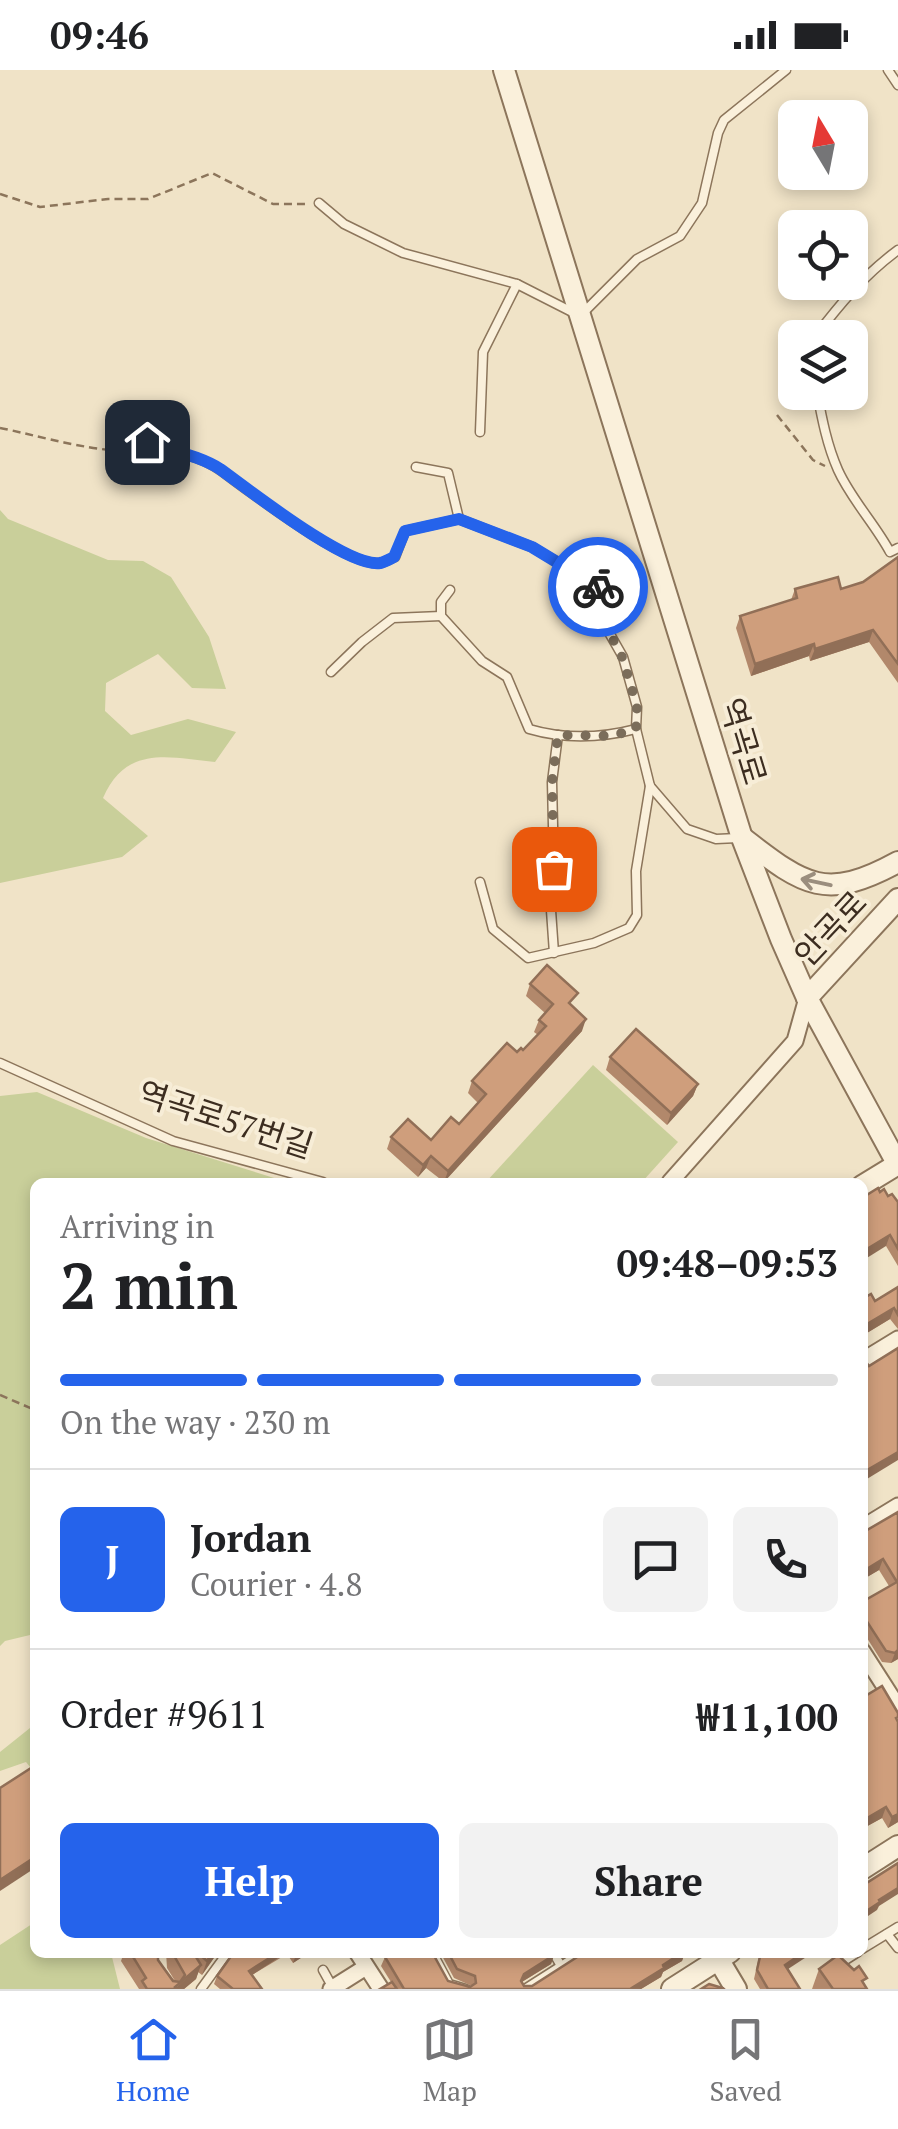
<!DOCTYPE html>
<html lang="en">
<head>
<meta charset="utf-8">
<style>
	body { margin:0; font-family:"PT Serif","Noto Sans KR",serif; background:#f2f2f2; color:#202124; height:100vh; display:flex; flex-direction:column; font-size:38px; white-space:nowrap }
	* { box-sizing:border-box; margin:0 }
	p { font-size:32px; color:#757577 }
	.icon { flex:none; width:55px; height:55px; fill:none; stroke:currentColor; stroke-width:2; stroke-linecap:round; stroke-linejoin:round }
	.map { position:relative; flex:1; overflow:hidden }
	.panel { position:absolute; left:30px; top:1108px; width:838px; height:780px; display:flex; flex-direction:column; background:#fff; border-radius:15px; box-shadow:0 5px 15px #0003 }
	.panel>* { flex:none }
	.needle { width:65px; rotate:350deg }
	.tools { position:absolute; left:778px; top:30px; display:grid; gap:20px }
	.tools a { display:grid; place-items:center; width:90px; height:90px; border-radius:15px; background:#fff; box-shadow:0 5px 15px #0003; font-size:50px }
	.pin { position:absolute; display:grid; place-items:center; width:85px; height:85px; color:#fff; margin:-42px; border-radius:20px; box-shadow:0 5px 15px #0006 }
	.courier { position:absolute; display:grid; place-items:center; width:100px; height:100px; margin:-50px; border:8px solid #2563eb; border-radius:50%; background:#fff; color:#222; box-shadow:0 2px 12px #0007 }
	.head em { font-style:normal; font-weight:800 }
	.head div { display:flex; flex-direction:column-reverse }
	.head { display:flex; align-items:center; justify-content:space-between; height:170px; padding:0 30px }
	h1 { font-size:65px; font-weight:800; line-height:75px }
	.bar { display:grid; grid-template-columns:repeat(4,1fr); gap:15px 10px; align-content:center; height:120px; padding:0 30px }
	.bar i { height:12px; border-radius:8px; background:#e0e0e0 }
	.bar .on { background:#2563eb }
	.bar p { grid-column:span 4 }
	.line { display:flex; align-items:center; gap:25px; padding:0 30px; border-top:2px solid #e0e0e0 }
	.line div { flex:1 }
	.round { display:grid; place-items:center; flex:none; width:105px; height:105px; border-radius:15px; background:#f2f2f2 }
	.cta { display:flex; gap:20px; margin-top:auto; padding:20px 30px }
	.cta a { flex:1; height:115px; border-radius:15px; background:#2563eb; color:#fff; font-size:40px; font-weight:800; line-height:115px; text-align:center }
	.cta a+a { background:#f2f2f2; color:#202124 }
	.status { display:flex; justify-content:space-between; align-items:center; height:70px; padding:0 50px; background:#fff; direction:ltr }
	.status svg { height:28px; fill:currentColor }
	.menu { display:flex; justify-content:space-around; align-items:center; height:140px; border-top:2px solid #e0e0e0; background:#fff; font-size:28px; color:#757577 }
	.menu a { display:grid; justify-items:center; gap:5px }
	.menu .on { color:#2563eb }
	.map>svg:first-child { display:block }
	.green { fill:#c9cf9a }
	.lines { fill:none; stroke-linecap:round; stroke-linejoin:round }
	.service-casing { stroke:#8c755b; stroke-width:11 }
	.minor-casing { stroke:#8c755b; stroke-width:19 }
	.tertiary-casing { stroke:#8c755b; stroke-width:24 }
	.path { stroke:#8c755b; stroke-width:2.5; stroke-dasharray:8 5; stroke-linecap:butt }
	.service { stroke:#faf0db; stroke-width:8 }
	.minor { stroke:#faf0db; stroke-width:15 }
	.tertiary { stroke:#faf0db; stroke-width:20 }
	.wall { fill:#b2886b }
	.shaded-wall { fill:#916f57 }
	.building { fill:#cf9e7c; stroke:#916f57; stroke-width:2.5 }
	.oneway { stroke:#9b8e7e }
	.done { stroke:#7b6d5a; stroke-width:10; stroke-dasharray:0 18 }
	.route { stroke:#2563eb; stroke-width:12 }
	.labels { text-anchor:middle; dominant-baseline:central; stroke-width:8; stroke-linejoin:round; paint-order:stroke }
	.street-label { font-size:32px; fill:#3c2d20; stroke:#f7edd7 }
</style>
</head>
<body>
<div class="status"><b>09:46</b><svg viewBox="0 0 49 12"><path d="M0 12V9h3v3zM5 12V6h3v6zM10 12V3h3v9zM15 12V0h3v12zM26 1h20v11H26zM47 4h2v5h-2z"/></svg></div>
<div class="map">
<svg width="898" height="1919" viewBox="0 0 898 1919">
	<rect width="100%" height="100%" fill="#f0e3c7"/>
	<g class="green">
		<path d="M 0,440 L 8,449 L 108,490 L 143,491 L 171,507 L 209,567 L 226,619 L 192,618 L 158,584 L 106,613 L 105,641 L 131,665 L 188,649 L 236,662 L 215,692 C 168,687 126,675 103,728 L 148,766 L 122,787 L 0,813 Z"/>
		<path d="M 593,995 L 678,1072 L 642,1112 L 486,1112 Z"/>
		<path d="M 37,1022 L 146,1068 L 287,1112 L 35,1112 L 35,1479 L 31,1483 L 35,1499 L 35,1575 L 30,1565 L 5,1571 L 0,1576 L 0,1026 Z"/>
		<path d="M 35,1654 L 35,1703 L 26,1692 L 0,1701 L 0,1682 Z"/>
		<path d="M 35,1852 L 35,1882 L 111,1883 L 120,1919 L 0,1919 L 0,1875 Z"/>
	</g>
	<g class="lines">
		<defs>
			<g id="service">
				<path d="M 888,0 L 898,15"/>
				<path d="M 319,133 L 344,154 L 403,183 L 517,214 L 580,246 L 637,189 L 680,166 L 702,133 L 718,63 L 724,50 L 786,0"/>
				<path d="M 814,268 C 840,234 864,205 898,180"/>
				<path d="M 817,322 C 822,349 827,375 838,400 C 851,429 875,454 890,482 L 898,478"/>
				<path d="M 480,362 L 483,282 L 517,214"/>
				<path d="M 147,372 C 169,380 200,386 220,400 C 248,420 348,498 380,493 C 385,492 390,489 395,487 L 405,461 L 459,449 L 532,477 L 603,520 L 607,559 L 623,587 L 637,637 L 636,659 L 650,716 L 687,759 L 716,769 L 738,768"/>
				<path d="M 416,397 L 448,403 L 459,449"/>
				<path d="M 450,520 L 441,532 L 441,546 L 482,591 L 507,607 L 529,659 C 563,669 601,668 636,659"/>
				<path d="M 331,602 L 362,572 L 393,548 L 441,546"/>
				<path d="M 480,812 L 493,859 L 528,888 L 594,873 L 629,858 L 637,845 L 636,801 L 650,716"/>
				<path d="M 554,883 L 550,826 L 554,799 L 552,712 L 558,665"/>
				<path d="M 0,993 L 173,1071 L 323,1112"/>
				<path d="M 887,1864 L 898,1878"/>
				<path d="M 862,1879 L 898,1857"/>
				<path d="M 432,1882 L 449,1914 L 466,1919"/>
				<path d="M 553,1882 L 561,1896"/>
				<path d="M 836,1896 L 858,1882"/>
				<path d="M 323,1900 L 333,1918"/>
				<path d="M 201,1919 L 228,1882"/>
				<path d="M 525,1919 L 583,1882"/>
			</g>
			<g id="minor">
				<path d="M 670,1112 L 795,971 L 807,928"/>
				<path d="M 862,1291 L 898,1269"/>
				<path d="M 862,1458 L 898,1436"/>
				<path d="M 862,1581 L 898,1637"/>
				<path d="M 357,1882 L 381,1919"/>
				<path d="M 331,1919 L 366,1897"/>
			</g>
			<g id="tertiary">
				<path d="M 504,0 L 742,768 L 781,869 L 807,928 L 898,1095"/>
				<path d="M 744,769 C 804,815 825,832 898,792"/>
				<path d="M 807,928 L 898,829"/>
				<path d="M 862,1116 L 898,1094"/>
				<path d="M 862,1799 L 898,1776"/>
				<path d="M 714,1882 L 736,1919"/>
				<path d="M 672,1919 L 730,1882"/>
			</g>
		</defs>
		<use href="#service" class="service-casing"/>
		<use href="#minor" class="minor-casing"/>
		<use href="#tertiary" class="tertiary-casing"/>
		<g class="path">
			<path d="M 0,124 L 40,137 L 108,129 L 148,129 L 212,103 L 273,134 L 308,134"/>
			<path d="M 777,345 L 813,390 L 825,396"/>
			<path d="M 0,358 C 28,363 113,388 135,378"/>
			<path d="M 0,1325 L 35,1340"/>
		</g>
		<use href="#service" class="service"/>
		<use href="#minor" class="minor"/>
		<use href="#tertiary" class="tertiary"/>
	</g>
	<g class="wall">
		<path d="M 898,487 L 898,613 L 869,572 L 810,591 L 809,586 L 751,606 L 736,558 L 740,546 L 791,530 L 795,519 L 841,519 L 863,512 Z"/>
		<path d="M 530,914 L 573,936 L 582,961 L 444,1112 L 426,1098 L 418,1107 L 387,1079 L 391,1067 L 431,1070 L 459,1054 L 478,1033 L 468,1023 L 472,1011 L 517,982 L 523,980 L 538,965 L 534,962 L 539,950 L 545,943 L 526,926 Z"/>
		<path d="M 610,987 L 698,1014 L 693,1026 L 667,1055 L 606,1000 Z"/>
		<path d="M 880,1122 L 898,1132 L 898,1196 L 886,1176 Z"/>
		<path d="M 898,1217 L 898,1259 L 890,1249 L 862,1266 L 862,1229 L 875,1231 Z"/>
		<path d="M 898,1442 L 898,1589 L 891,1593 L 882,1592 L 862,1560 L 862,1532 L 889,1516 L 879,1500 L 862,1510 L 862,1463 Z"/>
		<path d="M 862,1628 L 898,1752 L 888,1758 L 882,1748 L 862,1759 Z"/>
		<path d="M 124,1882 L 158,1882 L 158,1890 L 175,1911 L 167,1898 L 166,1882 L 218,1882 L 202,1905 L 198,1902 L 196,1909 L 184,1919 L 139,1919 L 121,1891 Z"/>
		<path d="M 234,1882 L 310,1882 L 293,1893 L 287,1884 L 252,1905 L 262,1919 L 220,1919 L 214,1914 L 217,1906 Z"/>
		<path d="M 440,1882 L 553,1882 L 554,1885 L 551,1894 L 522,1912 L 524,1916 L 532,1916 L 685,1882 L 682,1891 L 663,1902 L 661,1907 L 641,1919 L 380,1919 L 391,1912 L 381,1896 L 385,1887 L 448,1911 L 470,1917 L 472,1916 L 454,1908 Z"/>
		<path d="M 760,1882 L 788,1899 L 800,1919 L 760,1919 L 754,1909 Z"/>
		<path d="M 819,1899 L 864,1915 L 867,1919 L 812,1919 Z"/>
	</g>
	<g class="shaded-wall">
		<path d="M 873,560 L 869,572 L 810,591 L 815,579 Z"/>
		<path d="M 814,574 L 809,586 L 751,606 L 755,594 Z"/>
		<path d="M 586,949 L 582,961 L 444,1112 L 448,1101 Z"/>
		<path d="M 698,1014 L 693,1026 L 667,1055 L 671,1043 Z"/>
		<path d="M 431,1086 L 426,1098 L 418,1107 L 423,1095 Z"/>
		<path d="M 890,1165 L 886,1176 L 862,1191 L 862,1182 Z"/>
		<path d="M 894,1238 L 890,1249 L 862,1266 L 862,1257 Z"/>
		<path d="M 898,1382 L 898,1390 L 862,1412 L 862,1403 Z"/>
		<path d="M 883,1489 L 879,1500 L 862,1510 L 865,1500 Z"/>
		<path d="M 898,1580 L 898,1589 L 891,1593 L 895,1583 Z"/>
		<path d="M 886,1737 L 882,1748 L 862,1759 L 862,1751 Z"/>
		<path d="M 898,1744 L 898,1752 L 888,1758 L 892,1747 Z"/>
		<path d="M 35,1787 L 35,1798 L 0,1821 L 0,1810 Z"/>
		<path d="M 898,1818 L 898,1824 L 879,1836 L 877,1840 L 862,1850 L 862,1844 L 879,1830 Z"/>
		<path d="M 213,1882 L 218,1882 L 202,1905 L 207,1891 Z"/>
		<path d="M 279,1882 L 287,1882 L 246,1909 L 249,1901 Z"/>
		<path d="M 300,1882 L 310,1882 L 293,1893 L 296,1885 Z"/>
		<path d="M 685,1882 L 682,1891 L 663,1902 L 661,1907 L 641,1919 L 630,1919 L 663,1895 Z"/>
		<path d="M 804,1882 L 814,1882 L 782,1903 L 785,1895 Z"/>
		<path d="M 554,1885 L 551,1894 L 520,1913 L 524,1904 Z"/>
		<path d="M 201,1895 L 196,1909 L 184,1919 L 175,1919 Z"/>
	</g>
	<g class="building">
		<path d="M 898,487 L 898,594 L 873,560 L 815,579 L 814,574 L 755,594 L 740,546 L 797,528 L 795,519 L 838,507 L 841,519 L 863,512 Z"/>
		<path d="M 547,895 L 578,923 L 569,933 L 586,949 L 448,1101 L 431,1086 L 423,1095 L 391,1067 L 408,1049 L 431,1070 L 451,1047 L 459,1054 L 486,1024 L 472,1011 L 507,973 L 517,982 L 521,978 L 523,980 L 546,956 L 539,950 L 553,934 L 530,914 Z"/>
		<path d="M 636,959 L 698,1014 L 671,1043 L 610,987 Z"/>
		<path d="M 878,1118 L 880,1122 L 884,1119 L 888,1126 L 892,1124 L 898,1132 L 898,1179 L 890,1165 L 862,1182 L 862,1128 Z"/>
		<path d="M 898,1217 L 898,1245 L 894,1238 L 862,1257 L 862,1229 L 871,1224 L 875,1231 Z"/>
		<path d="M 898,1278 L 898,1382 L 862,1403 L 862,1294 L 866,1292 L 869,1296 Z"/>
		<path d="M 898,1442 L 898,1580 L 895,1583 L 886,1581 L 862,1544 L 862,1532 L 897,1512 L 883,1489 L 865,1500 L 862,1496 L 862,1463 Z"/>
		<path d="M 882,1616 L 898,1643 L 898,1647 L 896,1648 L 898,1652 L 898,1744 L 892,1747 L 886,1737 L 862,1751 L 862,1628 Z"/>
		<path d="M 31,1698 L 35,1705 L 35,1787 L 0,1810 L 0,1718 Z"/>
		<path d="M 898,1793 L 898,1818 L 879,1830 L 880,1832 L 862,1844 L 862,1816 Z"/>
		<path d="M 130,1882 L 158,1882 L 158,1890 L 173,1911 L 180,1912 L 185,1905 L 172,1882 L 193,1882 L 201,1895 L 175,1917 L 177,1919 L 147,1919 L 142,1911 L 146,1908 Z"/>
		<path d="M 197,1882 L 213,1882 L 207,1891 Z"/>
		<path d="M 234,1882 L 279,1882 L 249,1901 L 262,1919 L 233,1919 L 217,1906 Z"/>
		<path d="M 392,1882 L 432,1882 L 448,1911 L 470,1917 L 476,1913 L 475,1906 L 457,1899 L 448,1882 L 553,1882 L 554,1885 L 524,1904 L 521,1911 L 524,1916 L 532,1916 L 585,1882 L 683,1882 L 663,1895 L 664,1898 L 630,1919 L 404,1919 L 385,1887 Z"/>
		<path d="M 761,1882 L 804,1882 L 785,1895 L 800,1919 L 768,1919 L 757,1900 Z"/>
		<path d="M 838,1885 L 854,1900 L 859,1896 L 867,1908 L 862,1911 L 867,1919 L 833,1919 L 819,1899 Z"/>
		<path d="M 392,1912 L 397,1919 L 380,1919 Z"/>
		<path d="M 709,1914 L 723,1918 L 724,1919 L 701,1919 Z"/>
	</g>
	<defs><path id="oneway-shaft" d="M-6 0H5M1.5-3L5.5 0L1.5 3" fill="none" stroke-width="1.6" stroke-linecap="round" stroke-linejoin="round" transform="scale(2.5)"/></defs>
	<use class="oneway" href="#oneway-shaft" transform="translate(816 812) rotate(-168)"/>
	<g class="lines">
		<path class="done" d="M 554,799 L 552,712 L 558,665 L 612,666 L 636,659 L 637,636 L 622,587 L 607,558 L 602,520 L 598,517"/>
		<path class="route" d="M 147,372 C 169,380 200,386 220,399 C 248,419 348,498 380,493 C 385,492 390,489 394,487 L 405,461 L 459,449 L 532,477 L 598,517"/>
	</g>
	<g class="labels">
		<g class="street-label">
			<text transform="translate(744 671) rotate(73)">역곡로</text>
			<text transform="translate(830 858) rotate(-47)">안곡로</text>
			<text transform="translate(226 1049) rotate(18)">역곡로57번길</text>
		</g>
	</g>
</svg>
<div class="tools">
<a><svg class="needle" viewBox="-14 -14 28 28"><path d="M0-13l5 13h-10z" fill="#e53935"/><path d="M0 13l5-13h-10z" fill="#757577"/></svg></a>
<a><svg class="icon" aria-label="locate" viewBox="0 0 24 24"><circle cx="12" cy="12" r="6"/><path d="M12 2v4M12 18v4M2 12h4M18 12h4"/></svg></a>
<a><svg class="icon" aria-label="layers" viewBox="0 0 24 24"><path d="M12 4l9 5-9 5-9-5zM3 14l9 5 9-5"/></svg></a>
</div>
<div class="pin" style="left:554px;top:799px;background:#ea580c"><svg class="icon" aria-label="bag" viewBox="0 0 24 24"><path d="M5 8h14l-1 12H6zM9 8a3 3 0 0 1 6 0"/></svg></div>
<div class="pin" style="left:147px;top:372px;background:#1f2937"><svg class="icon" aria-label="home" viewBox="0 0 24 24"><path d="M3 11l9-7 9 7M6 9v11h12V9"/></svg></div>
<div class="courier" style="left:598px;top:517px"><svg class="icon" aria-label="bike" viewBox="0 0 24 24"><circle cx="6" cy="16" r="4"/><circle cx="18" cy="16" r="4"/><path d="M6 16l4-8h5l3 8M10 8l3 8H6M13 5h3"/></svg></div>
<section class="panel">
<div class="head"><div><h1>2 min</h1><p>Arriving in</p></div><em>09:48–09:53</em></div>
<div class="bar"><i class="on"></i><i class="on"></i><i class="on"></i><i></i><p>On the way · 230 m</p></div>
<div class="line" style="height:180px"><b class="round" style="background:#2563eb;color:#fff">J</b><div><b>Jordan</b><p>Courier · 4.8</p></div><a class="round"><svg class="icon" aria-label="chat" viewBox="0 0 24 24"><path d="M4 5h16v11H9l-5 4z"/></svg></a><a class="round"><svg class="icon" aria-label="phone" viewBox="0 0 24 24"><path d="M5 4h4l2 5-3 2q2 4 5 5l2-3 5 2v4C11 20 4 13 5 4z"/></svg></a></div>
<div class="line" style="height:130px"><div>Order #9611</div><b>₩11,100</b></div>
<div class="cta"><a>Help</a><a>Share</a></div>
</section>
</div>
<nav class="menu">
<a class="on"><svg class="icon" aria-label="home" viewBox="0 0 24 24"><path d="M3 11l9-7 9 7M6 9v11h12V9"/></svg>Home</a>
<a><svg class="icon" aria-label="map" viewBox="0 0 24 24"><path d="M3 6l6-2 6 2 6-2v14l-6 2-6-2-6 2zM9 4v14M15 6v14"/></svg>Map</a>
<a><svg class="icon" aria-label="saved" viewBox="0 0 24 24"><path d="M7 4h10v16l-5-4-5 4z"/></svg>Saved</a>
</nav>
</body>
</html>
